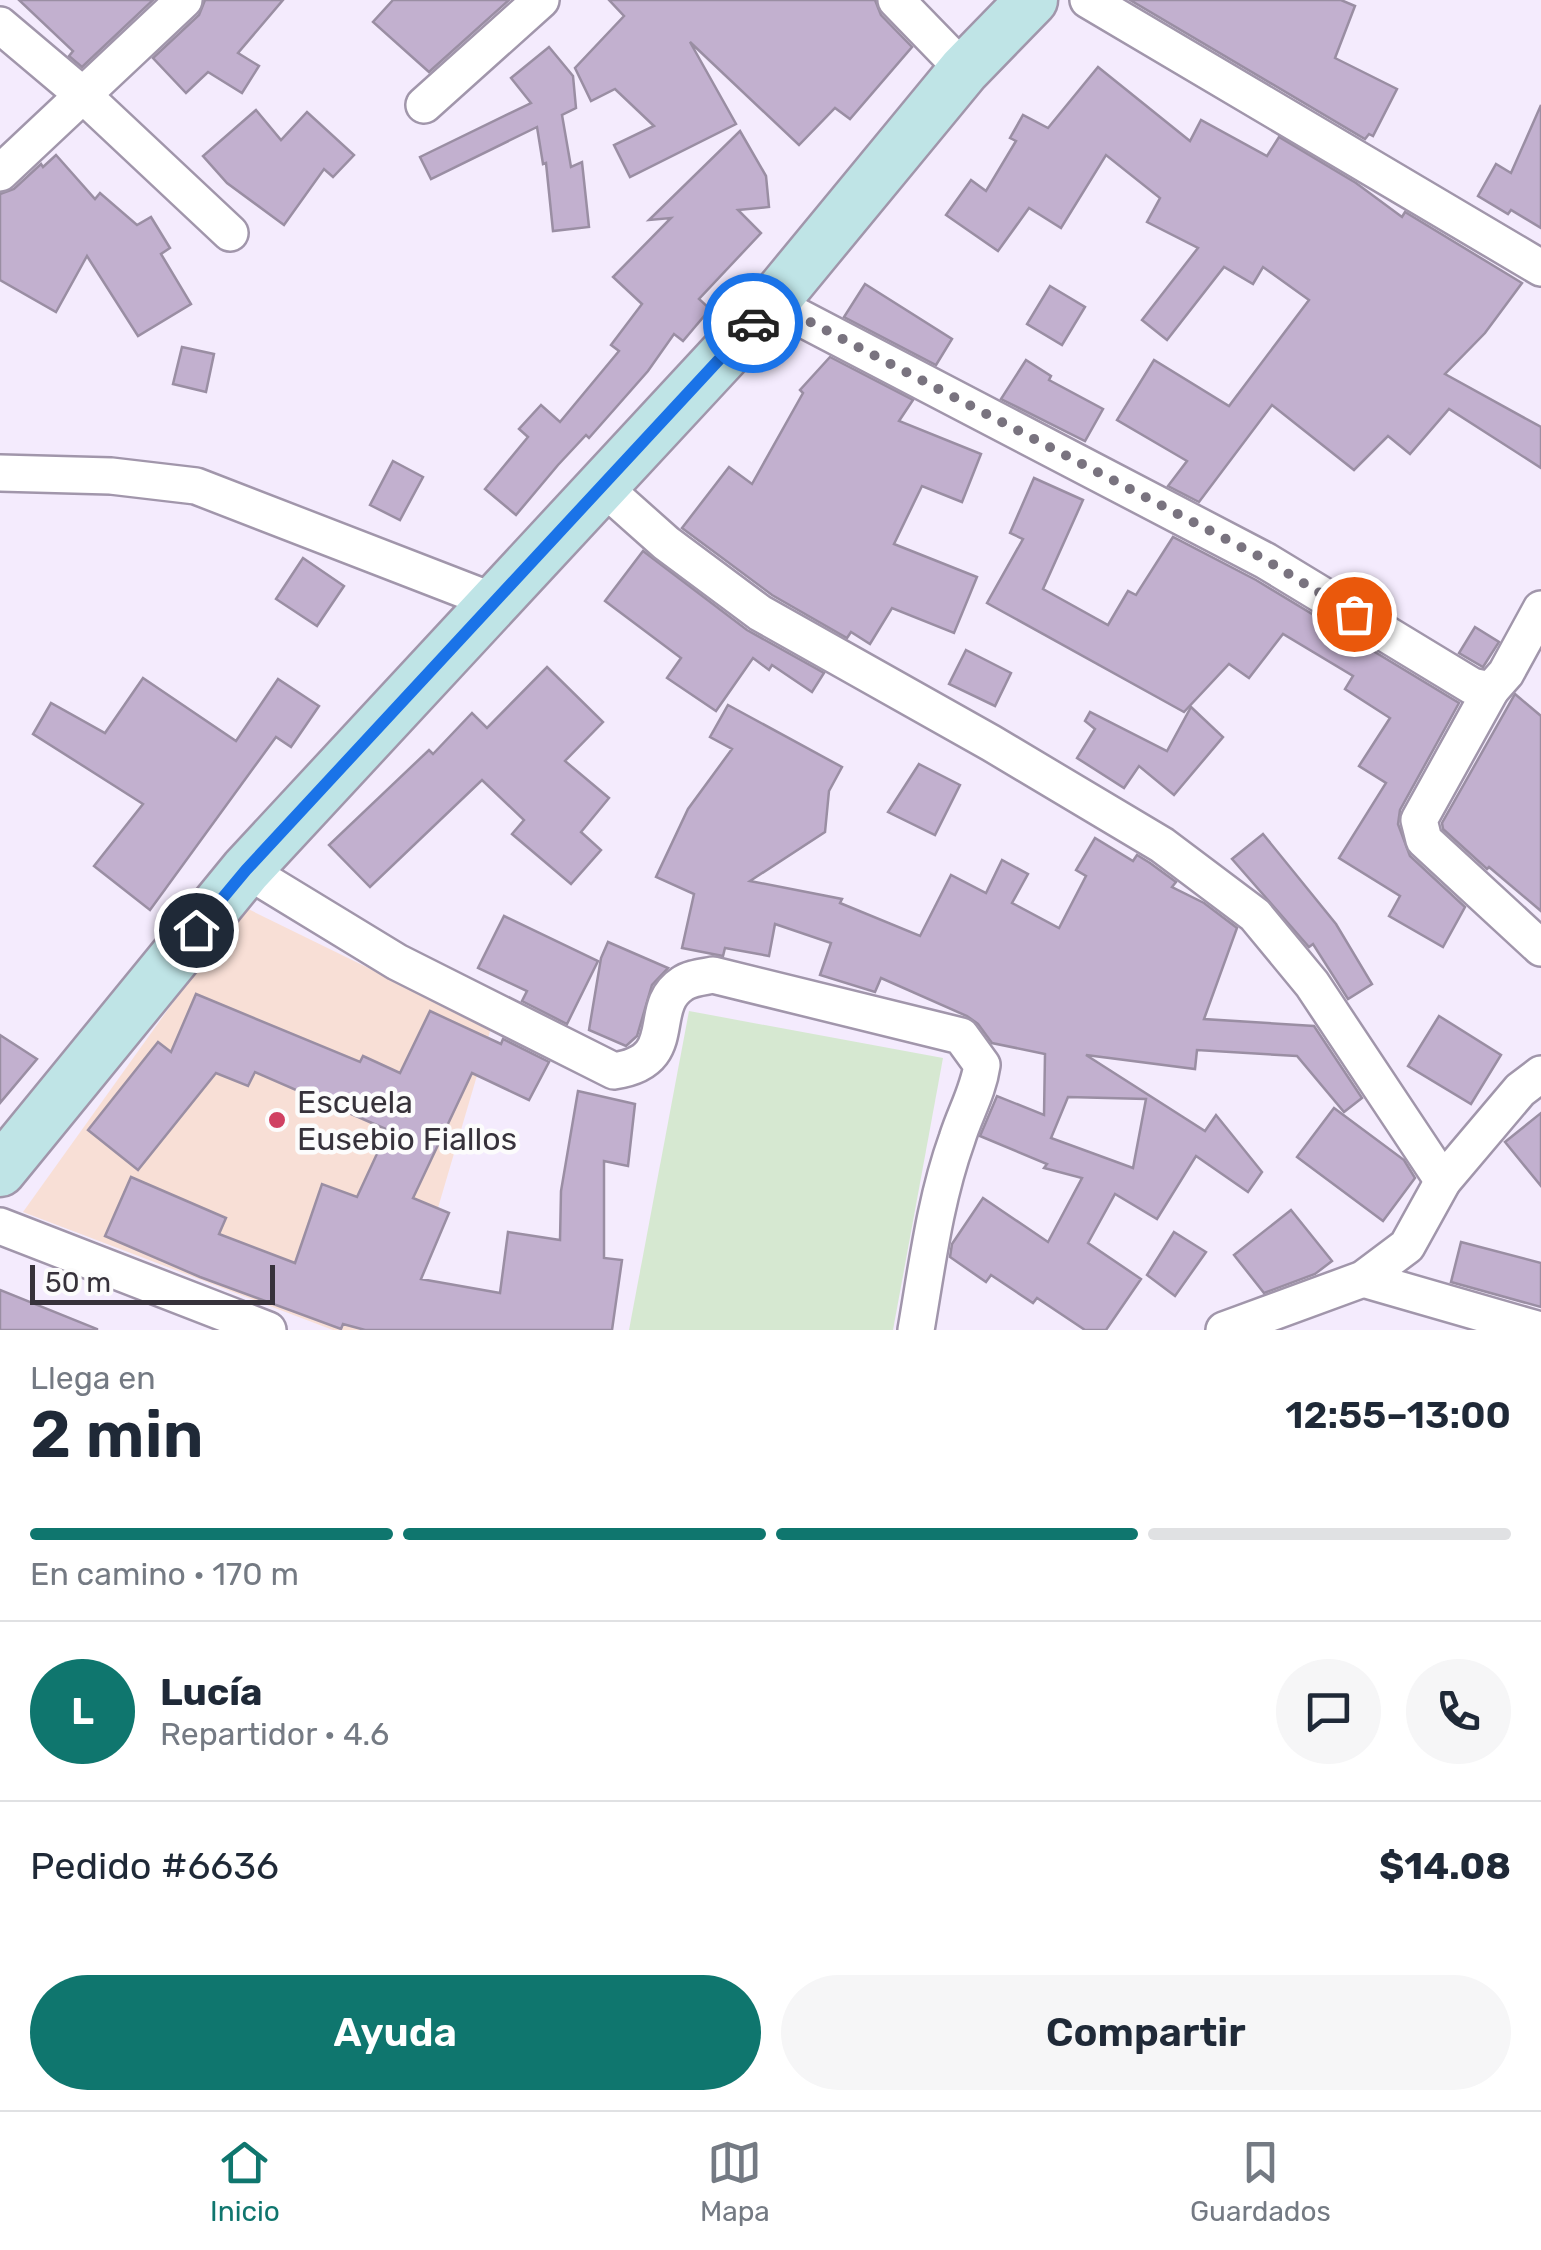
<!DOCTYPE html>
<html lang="es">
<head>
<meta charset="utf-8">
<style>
	body { margin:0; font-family:Rubik,sans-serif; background:#f6f6f7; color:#1f2937; height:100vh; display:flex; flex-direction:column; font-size:38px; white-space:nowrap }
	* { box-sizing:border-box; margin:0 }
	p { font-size:32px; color:#747a83 }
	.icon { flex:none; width:55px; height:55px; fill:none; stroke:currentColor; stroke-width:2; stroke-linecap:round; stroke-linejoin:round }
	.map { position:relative; height:1330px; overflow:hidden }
	.drawer { display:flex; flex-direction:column; background:#fff; flex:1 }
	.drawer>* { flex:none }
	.scale { position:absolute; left:30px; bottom:25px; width:245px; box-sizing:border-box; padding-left:10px; border:5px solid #37323b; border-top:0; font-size:28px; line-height:35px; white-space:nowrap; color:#37323b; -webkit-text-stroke:8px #fcfcfc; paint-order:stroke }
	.pin { position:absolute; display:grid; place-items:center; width:85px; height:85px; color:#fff; margin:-42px; border:5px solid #fff; border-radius:50%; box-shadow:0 2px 10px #0007 }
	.courier { position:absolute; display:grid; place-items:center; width:100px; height:100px; margin:-50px; border:8px solid #1a73e8; border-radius:50%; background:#fff; color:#222; box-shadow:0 2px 12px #0007 }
	.overview em { font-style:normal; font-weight:600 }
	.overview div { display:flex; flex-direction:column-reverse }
	.overview { display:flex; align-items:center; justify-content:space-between; height:170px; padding:0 30px }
	h1 { font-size:65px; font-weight:600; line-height:75px }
	.bar { display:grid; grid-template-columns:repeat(4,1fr); gap:15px 10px; align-content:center; height:120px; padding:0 30px }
	.bar i { height:12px; border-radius:8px; background:#e0e1e3 }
	.bar .current { background:#0f766e }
	.bar p { grid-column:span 4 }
	.line { display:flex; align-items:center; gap:25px; padding:0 30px; border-top:2px solid #e0e1e3 }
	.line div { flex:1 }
	.round { display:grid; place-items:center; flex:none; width:105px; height:105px; border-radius:52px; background:#f6f6f7 }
	.button { display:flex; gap:20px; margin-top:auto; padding:20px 30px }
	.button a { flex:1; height:115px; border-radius:60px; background:#0f766e; color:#fff; font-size:40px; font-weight:600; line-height:115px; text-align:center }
	.button a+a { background:#f6f6f7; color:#1f2937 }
	.tabs { display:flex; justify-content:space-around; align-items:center; height:140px; border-top:2px solid #e0e1e3; background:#fff; font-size:28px; color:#747a83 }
	.tabs a { display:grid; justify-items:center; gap:5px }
	.tabs .current { color:#0f766e }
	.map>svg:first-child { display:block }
	.education { fill:#f8dfd6 }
	.green { fill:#d6e8d1 }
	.building { fill:#c2b0cf; stroke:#9a8ea3; stroke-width:2.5; fill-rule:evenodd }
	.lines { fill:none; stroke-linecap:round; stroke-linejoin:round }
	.minor-casing { stroke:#a196ab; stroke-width:40 }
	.secondary-casing { stroke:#a196ab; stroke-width:55 }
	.minor { stroke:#fff; stroke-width:35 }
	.secondary { stroke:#bfe4e6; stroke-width:50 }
	.done { stroke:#79737f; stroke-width:10; stroke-dasharray:0 18 }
	.route { stroke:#1a73e8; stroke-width:12 }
	.poi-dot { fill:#d04162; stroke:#fcfcfc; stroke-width:4 }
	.labels { text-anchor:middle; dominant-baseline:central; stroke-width:9; stroke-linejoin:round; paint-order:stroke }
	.poi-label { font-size:32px; fill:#37323b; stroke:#fcfcfc; text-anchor:start }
</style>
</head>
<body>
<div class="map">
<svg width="1541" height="1330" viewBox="0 0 1541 1330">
	<rect width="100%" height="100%" fill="#f4ebfd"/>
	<path class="education" d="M 242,906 L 491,1028 L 402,1330 L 333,1330 L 23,1212 Z"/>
	<path class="green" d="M 689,1011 L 943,1058 L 893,1330 L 629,1330 Z"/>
	<g class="building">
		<path d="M 19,0 L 153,0 L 82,67 L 69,56 L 73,51 Z"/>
		<path d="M 205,0 L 283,0 L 238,53 L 259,66 L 242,93 L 208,72 L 186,93 L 153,58 L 199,15 Z"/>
		<path d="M 393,0 L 509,0 L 429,72 L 373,22 Z"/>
		<path d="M 609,0 L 875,0 L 881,15 L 912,47 L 850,119 L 835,108 L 799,145 L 690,42 L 736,124 L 630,177 L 614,145 L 654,126 L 615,89 L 591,101 L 575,68 L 624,16 Z"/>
		<path d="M 1130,0 L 1341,0 L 1355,6 L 1335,58 L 1397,89 L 1373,136 L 1369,134 L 1365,139 Z"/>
		<path d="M 549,47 L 573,76 L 576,108 L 562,115 L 571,167 L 582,162 L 589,227 L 553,231 L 546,163 L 543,164 L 537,127 L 431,179 L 420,157 L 531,103 L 511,78 Z"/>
		<path d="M 1098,67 L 1190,141 L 1201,120 L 1267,156 L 1279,137 L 1356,183 L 1402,217 L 1405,212 L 1522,283 L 1485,333 L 1445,374 L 1541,427 L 1541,468 L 1449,409 L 1410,454 L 1388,436 L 1354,470 L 1272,405 L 1199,502 L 1168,486 L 1187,461 L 1117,420 L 1154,360 L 1229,406 L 1309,300 L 1263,267 L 1253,284 L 1224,267 L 1167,340 L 1142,320 L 1198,248 L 1147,222 L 1160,198 L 1106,155 L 1061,228 L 1029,208 L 998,251 L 946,215 L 971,180 L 986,191 L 1016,141 L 1010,138 L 1023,115 L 1048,128 Z"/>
		<path d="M 1541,105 L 1541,228 L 1511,210 L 1508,214 L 1478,196 L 1496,164 L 1511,173 Z"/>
		<path d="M 256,110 L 281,140 L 307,112 L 354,155 L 333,177 L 324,169 L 284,225 L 227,183 L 203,156 Z"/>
		<path d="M 740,131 L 766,176 L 769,207 L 738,210 L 761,233 L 699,299 L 710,309 L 683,341 L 674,334 L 648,371 L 589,438 L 586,435 L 558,465 L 516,515 L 485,489 L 528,437 L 519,429 L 541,405 L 560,422 L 619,351 L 611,345 L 642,304 L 613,277 L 671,218 L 649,220 Z"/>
		<path d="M 56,155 L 95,199 L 100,193 L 137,225 L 151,217 L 170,248 L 161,254 L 191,304 L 138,336 L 87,256 L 56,312 L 0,280 L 0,194 L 14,189 L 41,164 L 43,167 Z"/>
		<path d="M 865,284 L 952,339 L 936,365 L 844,317 Z"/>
		<path d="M 1050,286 L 1085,307 L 1062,345 L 1027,324 Z"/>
		<path d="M 182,347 L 214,354 L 206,392 L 173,384 Z"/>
		<path d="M 830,357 L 913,400 L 899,421 L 981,454 L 962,502 L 922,486 L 894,544 L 977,577 L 954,633 L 892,608 L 870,644 L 851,632 L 847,638 L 772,595 L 682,528 L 729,467 L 752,484 L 803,393 L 800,390 Z"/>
		<path d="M 1026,360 L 1051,376 L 1049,380 L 1103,409 L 1085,441 L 1001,399 Z"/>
		<path d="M 393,461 L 423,477 L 400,520 L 370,505 Z"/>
		<path d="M 1034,478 L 1083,500 L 1043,589 L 1108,625 L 1128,591 L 1136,595 L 1173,537 L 1256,580 L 1459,703 L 1400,810 L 1398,824 L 1410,856 L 1465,907 L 1443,947 L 1389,916 L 1400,896 L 1339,858 L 1386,783 L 1359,766 L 1390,718 L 1345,689 L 1353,676 L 1283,634 L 1249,678 L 1229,664 L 1184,712 L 987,603 L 1023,539 L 1010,533 Z"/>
		<path d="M 643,551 L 747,630 L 824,673 L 812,692 L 772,665 L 769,670 L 753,658 L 716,711 L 667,678 L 681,658 L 605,601 Z"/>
		<path d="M 303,558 L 344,586 L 317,626 L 276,599 Z"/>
		<path d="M 1475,627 L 1499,642 L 1483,667 L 1459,653 Z"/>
		<path d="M 966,650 L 1011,673 L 995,706 L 949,684 Z"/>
		<path d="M 547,667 L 603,722 L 565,761 L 609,798 L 581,832 L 601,850 L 571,884 L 512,834 L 524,820 L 482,780 L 370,887 L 329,845 L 429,750 L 433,754 L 472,713 L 487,728 Z"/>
		<path d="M 143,678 L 236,741 L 278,679 L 319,706 L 291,747 L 276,737 L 150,910 L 94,866 L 143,804 L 33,734 L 51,703 L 105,733 Z"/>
		<path d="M 1515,694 L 1541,716 L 1541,911 L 1489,867 L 1487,869 L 1443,829 L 1442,823 Z"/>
		<path d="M 728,705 L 842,767 L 829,791 L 825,832 L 750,881 L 842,899 L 840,903 L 920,936 L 951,875 L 986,893 L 1002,860 L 1028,874 L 1012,903 L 1059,928 L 1086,876 L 1076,870 L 1095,838 L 1133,861 L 1137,855 L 1150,863 L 1176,882 L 1172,887 L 1204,903 L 1237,928 L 1204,1019 L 1314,1026 L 1362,1098 L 1344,1112 L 1297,1056 L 1197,1050 L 1195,1069 L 1086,1055 L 1205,1131 L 1216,1115 L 1262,1172 L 1248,1192 L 1196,1156 L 1157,1219 L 1115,1194 L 1088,1243 L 1141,1279 L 1106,1330 L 1085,1330 L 1037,1298 L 1033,1303 L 991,1275 L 986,1282 L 950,1257 L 952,1244 L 983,1198 L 1048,1242 L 1082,1178 L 1044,1168 L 1047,1164 L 980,1136 L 997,1096 L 1044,1115 L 1045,1054 L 992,1043 L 978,1024 L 967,1016 L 881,978 L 875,992 L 820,975 L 831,943 L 775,924 L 769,956 L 725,948 L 723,956 L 682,948 L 694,894 L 656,877 L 688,809 L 732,749 L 710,737 ZM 1068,1097 L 1146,1099 L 1133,1168 L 1051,1138 Z"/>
		<path d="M 1191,707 L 1223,737 L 1174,795 L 1139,766 L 1124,788 L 1077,758 L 1095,729 L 1085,721 L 1090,712 L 1167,751 Z"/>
		<path d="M 919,764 L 960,785 L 935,835 L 888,812 Z"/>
		<path d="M 1263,834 L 1336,924 L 1372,984 L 1348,999 L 1313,944 L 1309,947 L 1232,859 Z"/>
		<path d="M 504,916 L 598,961 L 567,1024 L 522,1001 L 527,991 L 478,968 Z"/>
		<path d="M 608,942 L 668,968 L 652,985 L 637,1036 L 626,1046 L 589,1030 L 601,958 Z"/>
		<path d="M 196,994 L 360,1062 L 363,1056 L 400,1073 L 430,1011 L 501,1044 L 503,1039 L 549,1062 L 529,1100 L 472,1073 L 413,1198 L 449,1213 L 421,1279 L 500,1293 L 508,1232 L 560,1240 L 561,1191 L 578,1091 L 635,1104 L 628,1166 L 604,1161 L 604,1258 L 622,1260 L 612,1330 L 365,1330 L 343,1324 L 341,1329 L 200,1277 L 105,1236 L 131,1177 L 226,1218 L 219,1234 L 295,1263 L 322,1184 L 357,1197 L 388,1130 L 255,1072 L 248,1086 L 216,1073 L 138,1170 L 88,1130 L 158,1042 L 171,1052 Z"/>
		<path d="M 1439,1016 L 1501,1055 L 1471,1104 L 1408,1066 Z"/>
		<path d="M 0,1035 L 37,1059 L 0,1103 Z"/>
		<path d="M 1334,1108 L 1404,1160 L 1415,1178 L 1383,1221 L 1297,1157 Z"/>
		<path d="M 1541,1113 L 1541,1186 L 1505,1142 Z"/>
		<path d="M 1291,1210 L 1332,1261 L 1315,1274 L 1264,1293 L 1234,1255 Z"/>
		<path d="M 1174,1232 L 1206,1252 L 1175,1296 L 1147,1275 Z"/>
		<path d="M 1461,1242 L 1541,1263 L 1541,1307 L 1451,1282 Z"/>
		<path d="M 0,1290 L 97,1329 L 97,1330 L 0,1330 Z"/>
	</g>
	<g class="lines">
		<defs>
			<g id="minor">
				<path d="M 896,0 L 964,70"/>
				<path d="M 1088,0 L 1541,268"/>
				<path d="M 0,25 L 84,96 L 230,233"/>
				<path d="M 424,105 L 541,0"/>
				<path d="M 0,173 L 184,0"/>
				<path d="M 772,303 L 1266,561 L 1472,686 L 1491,690"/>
				<path d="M 0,473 L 111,476 L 196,486 L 493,601"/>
				<path d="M 602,486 L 666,543 L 760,613 L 991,743 L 1162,845 L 1255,915 L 1312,984 L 1443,1181"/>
				<path d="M 1541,609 L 1506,673 L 1491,690 L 1419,820 L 1424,840 L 1541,948"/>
				<path d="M 246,870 L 397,962 L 614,1071 C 683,1061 645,1008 682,984 C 690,978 703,977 713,975 L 961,1036 L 982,1065 C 978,1092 965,1113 957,1139 C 935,1200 927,1266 916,1330"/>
				<path d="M 0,1226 L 268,1330"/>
				<path d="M 1363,1279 L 1540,1330"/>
				<path d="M 1224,1330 L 1363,1279 L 1407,1246 L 1443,1181 L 1520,1090 L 1541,1074"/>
			</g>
			<path id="secondary" d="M 0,1171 L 246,870 L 772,303 L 964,70 L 1032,0"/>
		</defs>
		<use href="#minor" class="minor-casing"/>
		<use href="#secondary" class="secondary-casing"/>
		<use href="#minor" class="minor"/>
		<use href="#secondary" class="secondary"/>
	</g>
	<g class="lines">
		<path class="done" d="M 753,323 L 772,302 L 1266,560 L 1354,614"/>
		<path class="route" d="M 196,930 L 246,870 L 753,323"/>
	</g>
	<circle class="poi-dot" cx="277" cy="1120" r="10"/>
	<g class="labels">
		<g class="poi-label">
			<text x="297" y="1102">Escuela<tspan x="297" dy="37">Eusebio Fiallos</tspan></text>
		</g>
	</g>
</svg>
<div class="scale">50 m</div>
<div class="pin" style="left:1354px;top:614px;background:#ea580c"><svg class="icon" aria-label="bag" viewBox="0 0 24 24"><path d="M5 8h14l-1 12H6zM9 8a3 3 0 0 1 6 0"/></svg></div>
<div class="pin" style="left:196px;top:930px;background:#1f2937"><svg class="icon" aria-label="home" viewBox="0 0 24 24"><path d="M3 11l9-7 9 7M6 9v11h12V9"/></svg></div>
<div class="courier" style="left:753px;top:323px"><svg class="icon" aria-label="car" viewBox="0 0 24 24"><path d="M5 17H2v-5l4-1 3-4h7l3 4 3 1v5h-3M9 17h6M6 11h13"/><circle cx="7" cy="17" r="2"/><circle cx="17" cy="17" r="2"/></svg></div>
</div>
<section class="drawer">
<div class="overview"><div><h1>2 min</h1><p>Llega en</p></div><em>12:55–13:00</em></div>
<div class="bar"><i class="current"></i><i class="current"></i><i class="current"></i><i></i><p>En camino · 170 m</p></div>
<div class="line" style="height:180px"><b class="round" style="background:#0f766e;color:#fff">L</b><div><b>Lucía</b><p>Repartidor · 4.6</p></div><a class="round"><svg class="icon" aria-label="chat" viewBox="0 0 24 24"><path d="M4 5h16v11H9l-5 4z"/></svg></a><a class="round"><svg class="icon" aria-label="phone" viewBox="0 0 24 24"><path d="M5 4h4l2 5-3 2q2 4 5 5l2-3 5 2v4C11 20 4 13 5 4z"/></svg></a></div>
<div class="line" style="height:130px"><div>Pedido #6636</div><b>$14.08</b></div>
<div class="button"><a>Ayuda</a><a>Compartir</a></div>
</section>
<nav class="tabs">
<a class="current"><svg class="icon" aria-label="home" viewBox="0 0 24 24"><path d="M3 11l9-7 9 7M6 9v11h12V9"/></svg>Inicio</a>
<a><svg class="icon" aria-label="map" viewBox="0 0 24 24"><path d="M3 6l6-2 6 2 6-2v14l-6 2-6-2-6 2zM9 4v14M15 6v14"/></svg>Mapa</a>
<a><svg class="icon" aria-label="saved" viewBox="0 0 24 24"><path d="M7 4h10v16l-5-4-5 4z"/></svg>Guardados</a>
</nav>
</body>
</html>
